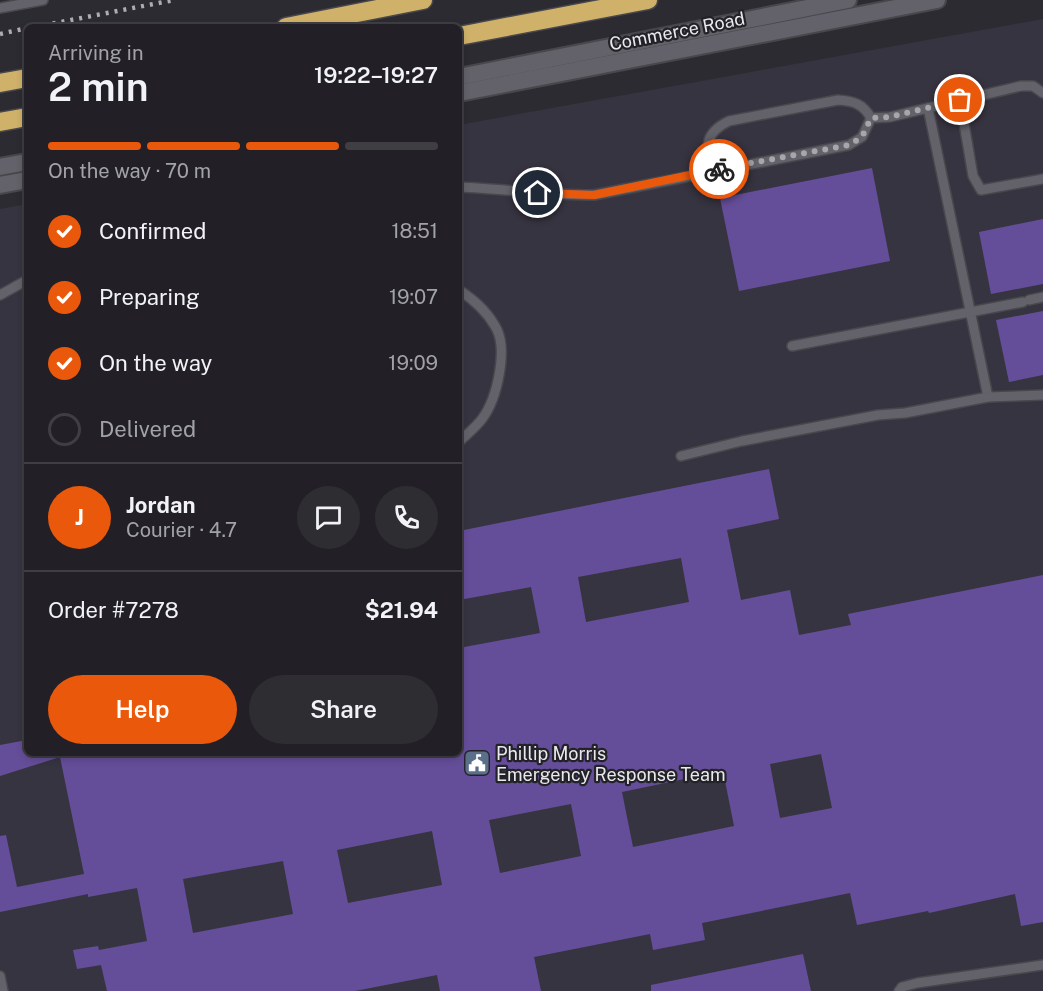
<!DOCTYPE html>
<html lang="en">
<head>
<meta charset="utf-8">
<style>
	body { margin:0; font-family:"Public Sans",sans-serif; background:#2e2d32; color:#f1f3f6; height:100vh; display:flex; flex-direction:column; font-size:22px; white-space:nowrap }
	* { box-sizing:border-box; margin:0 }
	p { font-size:20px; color:#a2a3a7 }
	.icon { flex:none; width:33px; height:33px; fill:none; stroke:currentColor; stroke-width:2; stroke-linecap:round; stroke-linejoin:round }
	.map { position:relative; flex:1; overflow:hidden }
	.drawer { position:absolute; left:24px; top:24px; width:438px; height:732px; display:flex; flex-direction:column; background:#222026; border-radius:9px; box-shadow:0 3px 9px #0003,0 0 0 2px #3f3e43 }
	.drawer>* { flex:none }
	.pin { position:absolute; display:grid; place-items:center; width:51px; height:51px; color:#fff; margin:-26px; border:3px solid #fff; border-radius:50%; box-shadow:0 2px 6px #0007 }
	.courier { position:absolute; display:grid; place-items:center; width:60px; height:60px; margin:-30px; border:4px solid #ea580c; border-radius:50%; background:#fff; color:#222; box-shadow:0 2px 8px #0007 }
	.overview em { font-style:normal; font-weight:600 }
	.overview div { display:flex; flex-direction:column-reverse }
	.overview { display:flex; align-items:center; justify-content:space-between; height:102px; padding:0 24px }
	h1 { font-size:39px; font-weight:600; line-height:45px }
	.bar { display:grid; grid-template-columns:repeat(4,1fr); gap:9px 6px; align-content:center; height:72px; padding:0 24px }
	.bar i { height:8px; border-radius:4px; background:#3f3e43 }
	.bar .on { background:#ea580c }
	.bar p { grid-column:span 4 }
	.line { display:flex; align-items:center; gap:15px; padding:0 24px; border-top:2px solid #3f3e43 }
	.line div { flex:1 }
	.round { display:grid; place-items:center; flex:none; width:63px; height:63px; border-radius:32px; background:#2e2d32 }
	ol { padding:0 24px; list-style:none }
	li { display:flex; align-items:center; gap:18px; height:66px }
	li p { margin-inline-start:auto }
	li .icon { padding:6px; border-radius:50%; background:#ea580c; color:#fff; stroke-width:4 }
	li:last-child { color:#a2a3a7 }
	li i { width:33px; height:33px; border:3px solid #3f3e43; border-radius:50% }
	.action { display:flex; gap:12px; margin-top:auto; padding:12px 24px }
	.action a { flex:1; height:69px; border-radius:36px; background:#ea580c; color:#fff; font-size:24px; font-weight:600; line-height:69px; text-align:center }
	.action a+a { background:#2e2d32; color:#f1f3f6 }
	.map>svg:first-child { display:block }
	.built { fill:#373441 }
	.building { fill:#654e99; fill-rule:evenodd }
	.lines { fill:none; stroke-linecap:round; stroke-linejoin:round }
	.service-casing { stroke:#48474c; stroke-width:12 }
	.secondary-casing { stroke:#48474c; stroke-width:20 }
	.motorway-casing { stroke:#48474c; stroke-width:21 }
	.service { stroke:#636169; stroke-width:9 }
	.secondary { stroke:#636169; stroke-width:16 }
	.motorway { stroke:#cfb169; stroke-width:18 }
	.rail { stroke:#afadb2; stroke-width:4.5; stroke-dasharray:3 6; stroke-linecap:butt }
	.done { stroke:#a7a6ab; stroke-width:6; stroke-dasharray:0 10.8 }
	.route { stroke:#ea580c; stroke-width:8 }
	.labels { text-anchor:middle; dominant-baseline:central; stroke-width:4.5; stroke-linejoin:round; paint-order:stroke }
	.street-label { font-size:18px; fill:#e9e8ec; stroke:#232228 }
	.poi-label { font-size:18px; fill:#e9e8ec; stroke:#232228; text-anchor:start }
</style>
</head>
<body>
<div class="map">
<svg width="1043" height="991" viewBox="0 0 1043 991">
	<rect width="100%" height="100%" fill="#2d2b32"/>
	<path class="built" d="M 1043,19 L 1043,991 L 0,991 L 0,209 L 27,204 L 27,753 L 459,753 L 459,125 Z"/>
	<g class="building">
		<path d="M 872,168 L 890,261 L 739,291 L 720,198 Z"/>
		<path d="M 1043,219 L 1043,284 L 991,294 L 979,232 Z"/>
		<path d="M 1043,311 L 1043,375 L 1009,382 L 996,320 Z"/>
		<path d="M 769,469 L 779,519 L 727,530 L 741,600 L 790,590 L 799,635 L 851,625 L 848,614 L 1043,575 L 1043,922 L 1021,926 L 1015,894 L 929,913 L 928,911 L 857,925 L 850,893 L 702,923 L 705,940 L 653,950 L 650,934 L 534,957 L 541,991 L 440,991 L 437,975 L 355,991 L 107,991 L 101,965 L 77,969 L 73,950 L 98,946 L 99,950 L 147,941 L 137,888 L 88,897 L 88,894 L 0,912 L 0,836 L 6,835 L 17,887 L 84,874 L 60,757 L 0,776 L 0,745 L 27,740 L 27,753 L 459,753 L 459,648 L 540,633 L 531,587 L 459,600 L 459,531 ZM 681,558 L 689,602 L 586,622 L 578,577 ZM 821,754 L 832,808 L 780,818 L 770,764 ZM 723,771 L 734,826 L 633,847 L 622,792 ZM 571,804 L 581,856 L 500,873 L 489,820 ZM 432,831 L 442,885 L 348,903 L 337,850 ZM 283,861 L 293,914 L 193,933 L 183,879 Z"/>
		<path d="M 803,954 L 811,991 L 651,991 L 651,985 Z"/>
	</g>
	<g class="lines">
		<defs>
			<g id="service">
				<path d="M 0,8 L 43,0"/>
				<path d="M 960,100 L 973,176 L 981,190 L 1043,179"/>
				<path d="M 928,108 L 988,397"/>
				<path d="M 711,171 C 706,146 704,133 729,121 L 838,100 C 854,101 863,104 871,118"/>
				<path d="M 459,187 C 504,189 548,195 594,195 L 849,145 L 862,137 L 871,118 L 890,117 L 1021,86 L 1033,86 L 1043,93"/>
				<path d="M 459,290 C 474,300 486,310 495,326 C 509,348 497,399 482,419 C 476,427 466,435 459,442"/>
				<path d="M 0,295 L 27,280"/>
				<path d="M 1029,300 L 1043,297"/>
				<path d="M 792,346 L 1023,302"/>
				<path d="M 681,456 L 742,441 L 878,415 L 905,413 L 988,397 L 1043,395"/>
				<path d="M 0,976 L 3,991"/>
				<path d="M 899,991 L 902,987 L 917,983 L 1043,965"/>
			</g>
			<g id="secondary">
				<path d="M 459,77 L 848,0"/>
				<path d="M 459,93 L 937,0"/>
				<path d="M 0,167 L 27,162"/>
				<path d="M 0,185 L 27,180"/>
			</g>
			<g id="motorway">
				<path d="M 286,27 L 423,0"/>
				<path d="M 459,36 L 648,0"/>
				<path d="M 0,83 L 27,78"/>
				<path d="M 0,122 L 27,117"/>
			</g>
		</defs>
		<use href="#service" class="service-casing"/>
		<use href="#secondary" class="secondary-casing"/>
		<use href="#motorway" class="motorway-casing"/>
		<use href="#service" class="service"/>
		<use href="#secondary" class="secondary"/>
		<use href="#motorway" class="motorway"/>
		<g class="rail">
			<path d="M 35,27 L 174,0"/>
			<path d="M 0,34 L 27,28"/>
		</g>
	</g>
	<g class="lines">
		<path class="done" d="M 719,169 L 849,145 L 862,137 L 871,118 L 890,117 L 960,100"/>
		<path class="route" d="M 538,193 L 594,195 L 719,169"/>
	</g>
	<defs>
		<symbol id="civic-square" viewBox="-11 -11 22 22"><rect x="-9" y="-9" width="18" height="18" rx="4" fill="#5c6f8a" stroke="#232228"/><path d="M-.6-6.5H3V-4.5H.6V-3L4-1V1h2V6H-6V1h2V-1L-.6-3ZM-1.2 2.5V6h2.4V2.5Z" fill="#fff"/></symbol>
	</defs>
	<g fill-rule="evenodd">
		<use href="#civic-square" x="462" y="748" width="30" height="30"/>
	</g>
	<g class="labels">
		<g class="street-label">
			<text transform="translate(677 31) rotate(-11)">Commerce Road</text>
		</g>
		<g class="poi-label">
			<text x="496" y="753">Phillip Morris<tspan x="496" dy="21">Emergency Response Team</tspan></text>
		</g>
	</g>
</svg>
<div class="pin" style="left:960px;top:100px;background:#ea580c"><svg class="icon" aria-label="bag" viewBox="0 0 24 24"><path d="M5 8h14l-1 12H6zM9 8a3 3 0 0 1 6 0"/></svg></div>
<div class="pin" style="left:538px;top:193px;background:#1f2937"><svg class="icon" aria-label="home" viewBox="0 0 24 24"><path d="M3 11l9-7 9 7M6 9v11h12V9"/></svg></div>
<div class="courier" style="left:719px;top:169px"><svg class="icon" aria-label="bike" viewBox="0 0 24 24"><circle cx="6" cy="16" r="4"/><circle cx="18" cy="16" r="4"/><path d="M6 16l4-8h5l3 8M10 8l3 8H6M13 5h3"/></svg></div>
<section class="drawer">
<div class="overview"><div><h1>2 min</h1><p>Arriving in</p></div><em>19:22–19:27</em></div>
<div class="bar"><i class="on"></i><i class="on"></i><i class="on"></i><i></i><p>On the way · 70 m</p></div>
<ol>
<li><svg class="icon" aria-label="check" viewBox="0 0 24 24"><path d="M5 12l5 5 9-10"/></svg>Confirmed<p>18:51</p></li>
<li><svg class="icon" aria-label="check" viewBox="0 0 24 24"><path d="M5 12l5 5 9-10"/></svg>Preparing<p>19:07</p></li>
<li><svg class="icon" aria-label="check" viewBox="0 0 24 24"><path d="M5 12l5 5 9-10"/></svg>On the way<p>19:09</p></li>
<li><i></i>Delivered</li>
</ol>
<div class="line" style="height:108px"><b class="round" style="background:#ea580c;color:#fff">J</b><div><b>Jordan</b><p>Courier · 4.7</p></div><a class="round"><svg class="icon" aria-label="chat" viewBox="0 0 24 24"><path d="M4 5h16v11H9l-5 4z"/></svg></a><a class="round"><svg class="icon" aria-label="phone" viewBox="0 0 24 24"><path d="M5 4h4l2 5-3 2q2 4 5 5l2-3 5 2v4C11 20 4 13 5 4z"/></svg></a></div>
<div class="line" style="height:78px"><div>Order #7278</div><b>$21.94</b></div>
<div class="action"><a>Help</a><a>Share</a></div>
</section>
</div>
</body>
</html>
